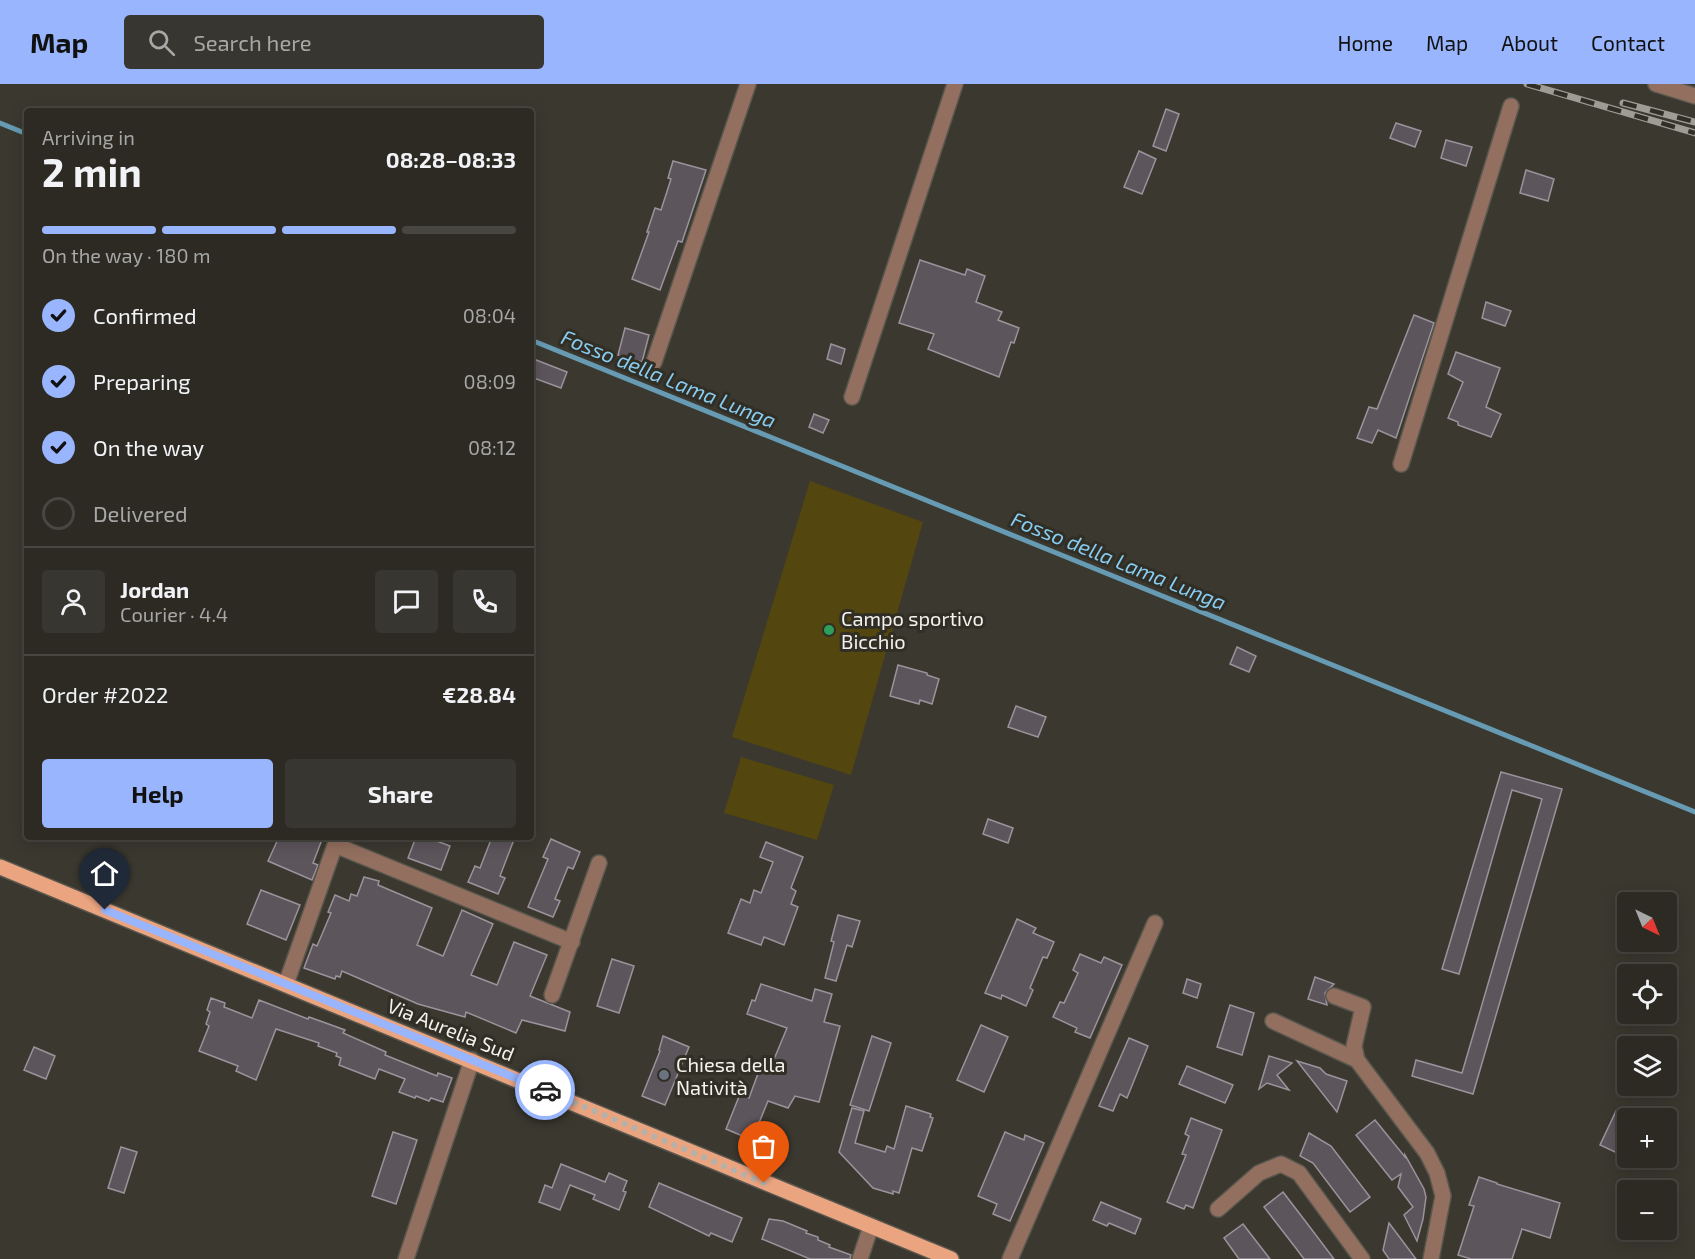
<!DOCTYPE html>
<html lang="en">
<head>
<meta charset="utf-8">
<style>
	body { margin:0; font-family:"Exo 2",sans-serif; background:#383630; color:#f1f3f6; height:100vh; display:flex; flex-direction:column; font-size:22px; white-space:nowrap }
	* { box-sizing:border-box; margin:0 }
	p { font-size:20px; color:#a6a7a6 }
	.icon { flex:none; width:33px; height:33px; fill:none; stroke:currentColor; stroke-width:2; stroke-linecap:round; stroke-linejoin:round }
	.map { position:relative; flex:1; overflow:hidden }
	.drawer { position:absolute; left:24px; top:24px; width:510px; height:732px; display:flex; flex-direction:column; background:#2c2a23; border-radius:6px; box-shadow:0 3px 15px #0003,0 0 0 2px #484641 }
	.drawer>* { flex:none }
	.needle { width:39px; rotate:137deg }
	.buttons { position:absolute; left:1617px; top:808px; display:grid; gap:12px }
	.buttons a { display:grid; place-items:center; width:60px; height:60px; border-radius:6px; background:#2c2a23; box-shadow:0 3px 15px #0003,0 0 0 2px #484641; font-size:30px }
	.pin { position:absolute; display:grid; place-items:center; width:51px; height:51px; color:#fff; margin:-62px -26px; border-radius:50% 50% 50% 0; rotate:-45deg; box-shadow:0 0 6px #0007 }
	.pin .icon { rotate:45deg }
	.courier { position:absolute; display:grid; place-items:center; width:60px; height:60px; margin:-30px; border:4px solid #98b5fd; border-radius:50%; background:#fff; color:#222; box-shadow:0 2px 8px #0007 }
	.head em { font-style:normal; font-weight:700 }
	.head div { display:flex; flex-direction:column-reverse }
	.head { display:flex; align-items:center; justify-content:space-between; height:102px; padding:0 18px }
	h1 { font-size:39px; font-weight:700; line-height:45px }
	.bar { display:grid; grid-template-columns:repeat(4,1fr); gap:9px 6px; align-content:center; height:72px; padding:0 18px }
	.bar i { height:8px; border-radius:4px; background:#484641 }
	.bar .selected { background:#98b5fd }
	.bar p { grid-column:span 4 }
	.line { display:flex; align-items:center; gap:15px; padding:0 18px; border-top:2px solid #484641 }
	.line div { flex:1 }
	.round { display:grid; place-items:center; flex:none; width:63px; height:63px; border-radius:6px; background:#383630 }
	ol { padding:0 18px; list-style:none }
	li { display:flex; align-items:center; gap:18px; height:66px }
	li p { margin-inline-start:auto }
	li .icon { padding:6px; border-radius:50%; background:#98b5fd; color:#111; stroke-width:4 }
	li:last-child { color:#a6a7a6 }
	li i { width:33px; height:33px; border:3px solid #484641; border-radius:50% }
	.button { display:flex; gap:12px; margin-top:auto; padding:12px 18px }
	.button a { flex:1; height:69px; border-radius:6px; background:#98b5fd; color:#111; font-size:24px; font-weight:700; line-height:69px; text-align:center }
	.button a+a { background:#383630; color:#f1f3f6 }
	header { display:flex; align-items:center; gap:36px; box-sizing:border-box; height:84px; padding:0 30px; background:#98b5fd; color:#111 }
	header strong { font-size:28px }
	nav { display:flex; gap:33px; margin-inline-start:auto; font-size:21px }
	.search { width:420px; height:54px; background:#383630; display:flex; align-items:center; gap:15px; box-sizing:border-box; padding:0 21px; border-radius:6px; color:#a6a7a6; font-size:22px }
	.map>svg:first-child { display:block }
	.green { fill:#53460f }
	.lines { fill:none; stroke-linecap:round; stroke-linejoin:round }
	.stream { stroke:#679bb3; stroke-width:5 }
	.building { fill:#5c555c; stroke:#9b939b; stroke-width:1.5 }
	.minor-casing { stroke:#58564d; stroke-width:18 }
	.major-casing { stroke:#58564d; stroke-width:18 }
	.minor { stroke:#926f5e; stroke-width:15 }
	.major { stroke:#eba480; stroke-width:15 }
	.rail-casing { stroke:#9e9c95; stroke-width:7 }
	.rail { stroke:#302e25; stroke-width:4.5; stroke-dasharray:14; stroke-linecap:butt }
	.done { stroke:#b3b1aa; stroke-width:6; stroke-dasharray:0 10.8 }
	.route { stroke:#98b5fd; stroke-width:8 }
	.leisure-dot { fill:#2e9e5b; stroke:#302e25; stroke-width:2 }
	.worship-dot { fill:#6b7280; stroke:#302e25; stroke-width:2 }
	.labels { text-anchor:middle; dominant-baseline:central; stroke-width:6; stroke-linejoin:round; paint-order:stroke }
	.poi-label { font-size:20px; fill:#f4f2ed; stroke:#302e25; text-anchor:start }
	.street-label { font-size:20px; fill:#f4f2ed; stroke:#302e25 }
	.water-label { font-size:21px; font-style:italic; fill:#88cdf1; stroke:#302e25 }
</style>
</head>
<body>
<header>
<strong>Map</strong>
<div class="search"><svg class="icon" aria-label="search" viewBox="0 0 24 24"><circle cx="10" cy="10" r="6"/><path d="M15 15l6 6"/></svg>Search here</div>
<nav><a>Home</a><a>Map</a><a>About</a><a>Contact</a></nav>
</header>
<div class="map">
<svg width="1695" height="1175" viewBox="0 0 1695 1175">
	<rect width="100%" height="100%" fill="#3a382f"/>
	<g class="green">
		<path d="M 810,397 L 923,438 L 851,691 L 732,653 Z"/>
		<path d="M 741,673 L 834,701 L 817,756 L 724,729 Z"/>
	</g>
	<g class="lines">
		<g class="stream">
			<path d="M 0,39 L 27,50"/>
			<path d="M 531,256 L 1695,728"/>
		</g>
	</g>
	<g class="building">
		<path d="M 1166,25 L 1179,30 L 1166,67 L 1153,62 Z"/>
		<path d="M 1396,39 L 1421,47 L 1415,63 L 1390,54 Z"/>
		<path d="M 1446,56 L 1472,63 L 1466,82 L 1441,74 Z"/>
		<path d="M 1139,67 L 1156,75 L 1142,110 L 1124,103 Z"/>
		<path d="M 673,77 L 706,86 L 682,158 L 678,157 L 660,206 L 632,195 L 649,148 L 647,148 L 655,124 L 661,126 L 671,95 L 668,94 Z"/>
		<path d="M 1526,86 L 1554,95 L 1548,117 L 1520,109 Z"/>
		<path d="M 920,176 L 965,191 L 967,185 L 985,192 L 976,218 L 1002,228 L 998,236 L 1019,244 L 1014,259 L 1011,258 L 999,293 L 928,265 L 934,250 L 899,239 Z"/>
		<path d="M 1486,218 L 1511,227 L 1505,242 L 1482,234 Z"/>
		<path d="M 1414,231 L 1434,239 L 1396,354 L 1378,346 L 1372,359 L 1357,354 L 1369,323 L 1377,325 Z"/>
		<path d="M 625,244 L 649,251 L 642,278 L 618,271 Z"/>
		<path d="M 831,260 L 845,265 L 841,280 L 827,275 Z"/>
		<path d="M 1456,268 L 1500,284 L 1486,323 L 1501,330 L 1491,353 L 1458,341 L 1458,338 L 1448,334 L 1463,298 L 1448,290 Z"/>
		<path d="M 531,274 L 567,288 L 561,304 L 531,293 Z"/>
		<path d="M 814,330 L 829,336 L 823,349 L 809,343 Z"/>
		<path d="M 1237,563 L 1256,572 L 1249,588 L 1230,580 Z"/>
		<path d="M 898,581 L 927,589 L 927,591 L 939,595 L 932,620 L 920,616 L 919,620 L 890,612 Z"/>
		<path d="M 1016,622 L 1046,633 L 1038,653 L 1008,643 Z"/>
		<path d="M 1501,688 L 1562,705 L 1473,1010 L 1412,992 L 1416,976 L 1462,989 L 1542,715 L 1512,706 L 1459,890 L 1442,885 Z"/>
		<path d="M 988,735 L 1013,744 L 1008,759 L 983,750 Z"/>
		<path d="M 279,753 L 323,753 L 313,779 L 318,781 L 312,796 L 268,777 Z"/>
		<path d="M 416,753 L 426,753 L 450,762 L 441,786 L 408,774 Z"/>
		<path d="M 492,753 L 515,753 L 500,792 L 505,794 L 498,810 L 468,798 L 475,782 L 480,784 Z"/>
		<path d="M 551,755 L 580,768 L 573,785 L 568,783 L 555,815 L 560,817 L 553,833 L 528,823 L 548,775 L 543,773 Z"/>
		<path d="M 766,758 L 803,773 L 791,804 L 796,807 L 791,820 L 798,823 L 784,861 L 764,853 L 761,861 L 728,849 L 741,815 L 750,819 L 754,806 L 761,809 L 773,778 L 760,773 Z"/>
		<path d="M 364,793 L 379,797 L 378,801 L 432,824 L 417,861 L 443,872 L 462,826 L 493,840 L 471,891 L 497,901 L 514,858 L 547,871 L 530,912 L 570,928 L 565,947 L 522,936 L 516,949 L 466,928 L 465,933 L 418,920 L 342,887 L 340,893 L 336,892 L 335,895 L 304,884 L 313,860 L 317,862 L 331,829 L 328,828 L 335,811 L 349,817 L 351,810 L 357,812 Z"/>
		<path d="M 261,806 L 300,821 L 286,856 L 247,840 Z"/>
		<path d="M 838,831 L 860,837 L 852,863 L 847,861 L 836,897 L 825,894 L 834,858 L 831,857 Z"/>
		<path d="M 1017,835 L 1036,844 L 1033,849 L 1054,858 L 1047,874 L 1043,873 L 1030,904 L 1033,906 L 1026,922 L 1002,911 L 1001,915 L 985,909 Z"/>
		<path d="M 1080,870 L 1101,879 L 1104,873 L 1122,881 L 1090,954 L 1075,948 L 1077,944 L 1053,933 L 1060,918 L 1064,919 L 1078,889 L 1073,886 Z"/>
		<path d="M 612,875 L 634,882 L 619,929 L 597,922 Z"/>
		<path d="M 1315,893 L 1334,900 L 1325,909 L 1327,921 L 1308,915 Z"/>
		<path d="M 1187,895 L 1201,900 L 1197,914 L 1183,909 Z"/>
		<path d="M 761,900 L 812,917 L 815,905 L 832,910 L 824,938 L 840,942 L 819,1018 L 795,1012 L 788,1024 L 768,1017 L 752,1056 L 726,1045 L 740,1010 L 749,1014 L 763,976 L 772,980 L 787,944 L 747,930 L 752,916 L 755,917 Z"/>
		<path d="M 211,914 L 225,919 L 224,923 L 252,934 L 259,916 L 308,935 L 309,933 L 345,946 L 343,949 L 386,968 L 385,971 L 437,992 L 438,989 L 452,994 L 443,1018 L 431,1014 L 429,1017 L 416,1012 L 415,1014 L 399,1008 L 405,995 L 379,985 L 375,995 L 339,981 L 341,974 L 336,972 L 337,969 L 318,962 L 319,959 L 276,945 L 256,996 L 236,987 L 238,982 L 199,967 L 209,942 L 206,940 L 210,928 L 207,926 Z"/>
		<path d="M 1230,921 L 1254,929 L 1242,971 L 1217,963 Z"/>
		<path d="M 981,941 L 1008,953 L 984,1008 L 957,996 Z"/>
		<path d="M 663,952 L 689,963 L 665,1021 L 642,1012 L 660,967 L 659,966 Z"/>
		<path d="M 872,952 L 891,959 L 869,1027 L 850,1021 Z"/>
		<path d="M 1129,954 L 1148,962 L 1127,1014 L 1120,1010 L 1113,1027 L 1099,1022 Z"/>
		<path d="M 34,963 L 55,972 L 46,995 L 24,986 Z"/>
		<path d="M 1269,972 L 1292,979 L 1277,991 L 1289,1006 L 1267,999 L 1259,1005 Z"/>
		<path d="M 1297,977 L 1320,984 L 1326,990 L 1347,997 L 1337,1028 Z"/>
		<path d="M 1187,982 L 1233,1001 L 1225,1019 L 1179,1000 Z"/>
		<path d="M 906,1022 L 931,1030 L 930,1033 L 933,1034 L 922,1067 L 912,1064 L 899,1109 L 893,1107 L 893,1110 L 873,1104 L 839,1068 L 852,1024 L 864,1027 L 855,1059 L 885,1068 L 887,1062 L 894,1065 Z"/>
		<path d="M 1616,1027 L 1628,1033 L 1628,1074 L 1600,1061 Z"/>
		<path d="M 1191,1034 L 1222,1046 L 1193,1124 L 1186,1121 L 1184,1125 L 1167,1118 L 1186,1071 L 1182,1070 L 1189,1052 L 1185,1050 Z"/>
		<path d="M 1375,1036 L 1405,1073 L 1405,1071 L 1424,1105 L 1426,1113 L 1423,1135 L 1417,1157 L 1404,1131 L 1413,1123 L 1398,1103 L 1401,1090 L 1392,1096 L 1356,1051 Z"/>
		<path d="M 393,1048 L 417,1056 L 396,1120 L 372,1112 Z"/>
		<path d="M 1005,1048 L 1024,1056 L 1025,1051 L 1044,1059 L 1010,1137 L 993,1130 L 997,1120 L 978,1112 Z"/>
		<path d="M 1309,1049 L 1331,1062 L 1370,1113 L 1350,1128 L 1313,1079 L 1300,1072 Z"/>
		<path d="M 121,1063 L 137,1068 L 124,1109 L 108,1104 Z"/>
		<path d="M 561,1080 L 605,1098 L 609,1089 L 627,1097 L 623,1107 L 626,1108 L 619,1126 L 593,1115 L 595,1111 L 570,1101 L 560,1126 L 539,1118 L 545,1101 L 552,1104 Z"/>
		<path d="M 1479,1093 L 1497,1099 L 1497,1100 L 1560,1119 L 1550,1154 L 1522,1145 L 1512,1175 L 1471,1175 L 1458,1171 L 1474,1122 L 1469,1121 Z"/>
		<path d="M 659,1099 L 742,1134 L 732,1158 L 711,1149 L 709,1152 L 649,1123 Z"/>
		<path d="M 1283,1108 L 1306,1138 L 1334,1175 L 1304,1175 L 1295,1163 L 1264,1123 Z"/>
		<path d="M 1101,1118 L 1141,1135 L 1135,1150 L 1109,1139 L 1107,1142 L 1093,1136 Z"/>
		<path d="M 769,1135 L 783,1137 L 807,1147 L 806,1149 L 818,1153 L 818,1156 L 830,1161 L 829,1163 L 851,1171 L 850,1175 L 810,1175 L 762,1155 Z"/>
		<path d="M 1389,1139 L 1416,1175 L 1389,1175 L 1383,1166 Z"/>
		<path d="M 1243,1140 L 1270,1175 L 1239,1175 L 1224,1154 Z"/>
	</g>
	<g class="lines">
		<defs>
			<g id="minor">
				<path d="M 1656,0 L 1695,12"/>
				<path d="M 654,278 L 748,0"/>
				<path d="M 852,313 L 955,0"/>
				<path d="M 1401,380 L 1511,22"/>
				<path d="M 286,900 L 335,761 L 572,858"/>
				<path d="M 552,911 L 599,779"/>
				<path d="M 1334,912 L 1363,923 L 1354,962 L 1357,976"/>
				<path d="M 1273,937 L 1357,976 L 1427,1069 L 1437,1089 L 1443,1112 L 1431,1175"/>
				<path d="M 1218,1125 L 1259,1089 L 1281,1080 L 1299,1089 L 1362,1175"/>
				<path d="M 406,1175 L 472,976"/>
				<path d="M 860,1175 L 871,1142"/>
				<path d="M 1010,1175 L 1155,839"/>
			</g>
			<path id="major" d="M 0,783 L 951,1175"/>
		</defs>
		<use href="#minor" class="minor-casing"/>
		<use href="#major" class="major-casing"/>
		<use href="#minor" class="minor"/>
		<use href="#major" class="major"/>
		<defs>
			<g id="rail">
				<path d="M 1527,0 L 1695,49"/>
				<path d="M 1623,19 L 1695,38"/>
			</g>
		</defs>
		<use href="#rail" class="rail-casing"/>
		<use href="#rail" class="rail"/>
	</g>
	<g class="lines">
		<path class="done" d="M 545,1006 L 764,1099"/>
		<path class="route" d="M 105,826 L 545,1006"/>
	</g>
	<circle class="leisure-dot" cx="829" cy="546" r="6"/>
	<circle class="worship-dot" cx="664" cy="991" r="6"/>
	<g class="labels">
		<g class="poi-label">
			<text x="841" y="534">Campo sportivo<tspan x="841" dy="23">Bicchio</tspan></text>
			<text x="676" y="980">Chiesa della<tspan x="676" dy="23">Natività</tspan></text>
		</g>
		<g class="street-label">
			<text transform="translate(451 945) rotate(22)">Via Aurelia Sud</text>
		</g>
		<g class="water-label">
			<text transform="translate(669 294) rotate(22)">Fosso della Lama Lunga</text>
			<text transform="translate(1119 476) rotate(22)">Fosso della Lama Lunga</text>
		</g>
	</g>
</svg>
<div class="buttons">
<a><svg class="needle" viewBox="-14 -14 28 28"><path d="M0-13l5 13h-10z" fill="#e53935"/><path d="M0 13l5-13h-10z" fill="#a6a7a6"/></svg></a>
<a><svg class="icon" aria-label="locate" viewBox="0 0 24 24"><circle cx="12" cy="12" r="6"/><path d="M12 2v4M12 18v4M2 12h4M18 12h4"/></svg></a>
<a><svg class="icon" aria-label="layers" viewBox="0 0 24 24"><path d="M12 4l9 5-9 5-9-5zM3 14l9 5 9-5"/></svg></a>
<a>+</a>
<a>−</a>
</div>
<div class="pin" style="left:764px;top:1099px;background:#ea580c"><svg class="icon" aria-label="bag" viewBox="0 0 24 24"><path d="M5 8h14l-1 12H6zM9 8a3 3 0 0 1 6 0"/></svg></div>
<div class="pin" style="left:105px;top:826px;background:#1f2937"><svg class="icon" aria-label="home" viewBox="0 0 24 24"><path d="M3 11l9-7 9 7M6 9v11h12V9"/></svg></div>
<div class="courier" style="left:545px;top:1006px"><svg class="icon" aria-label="car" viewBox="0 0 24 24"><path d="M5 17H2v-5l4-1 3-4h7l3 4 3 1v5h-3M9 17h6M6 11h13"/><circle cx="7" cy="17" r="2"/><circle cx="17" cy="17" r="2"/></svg></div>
<section class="drawer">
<div class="head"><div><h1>2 min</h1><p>Arriving in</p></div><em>08:28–08:33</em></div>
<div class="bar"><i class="selected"></i><i class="selected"></i><i class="selected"></i><i></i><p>On the way · 180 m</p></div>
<ol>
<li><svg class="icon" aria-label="check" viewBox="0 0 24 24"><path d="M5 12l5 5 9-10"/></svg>Confirmed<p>08:04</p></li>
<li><svg class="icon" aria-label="check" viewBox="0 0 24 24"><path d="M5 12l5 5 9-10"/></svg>Preparing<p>08:09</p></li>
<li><svg class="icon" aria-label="check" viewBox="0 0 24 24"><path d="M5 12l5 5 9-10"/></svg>On the way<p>08:12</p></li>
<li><i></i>Delivered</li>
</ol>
<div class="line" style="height:108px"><a class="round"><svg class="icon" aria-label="person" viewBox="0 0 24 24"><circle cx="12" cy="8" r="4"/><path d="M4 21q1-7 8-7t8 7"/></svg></a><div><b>Jordan</b><p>Courier · 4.4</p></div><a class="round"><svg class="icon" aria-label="chat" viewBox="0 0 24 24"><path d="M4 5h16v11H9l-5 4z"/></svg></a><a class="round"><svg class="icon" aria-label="phone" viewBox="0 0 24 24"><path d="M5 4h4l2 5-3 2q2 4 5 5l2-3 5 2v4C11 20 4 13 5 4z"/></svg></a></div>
<div class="line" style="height:78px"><div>Order #2022</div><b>€28.84</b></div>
<div class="button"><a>Help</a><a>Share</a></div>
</section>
</div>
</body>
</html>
